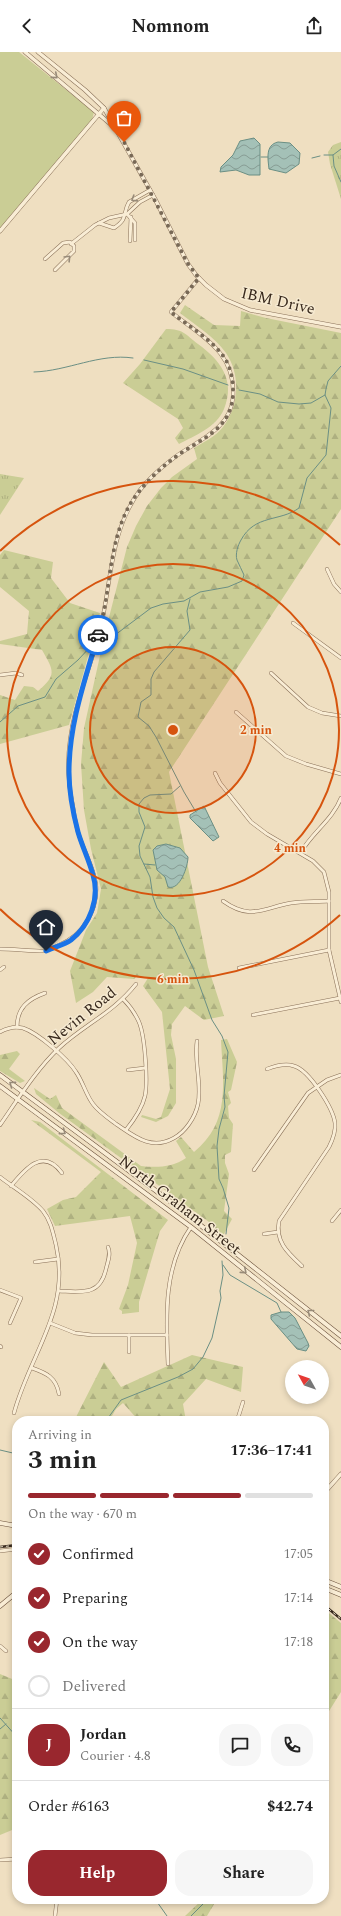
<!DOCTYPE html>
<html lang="en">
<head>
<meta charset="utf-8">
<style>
	body { margin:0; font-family:Spectral,serif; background:#f6f6f6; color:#222; height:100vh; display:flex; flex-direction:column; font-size:15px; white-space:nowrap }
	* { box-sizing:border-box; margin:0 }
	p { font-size:13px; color:#767676 }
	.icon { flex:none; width:22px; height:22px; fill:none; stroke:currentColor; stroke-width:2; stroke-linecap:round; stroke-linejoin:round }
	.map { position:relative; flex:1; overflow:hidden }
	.side { position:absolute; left:12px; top:1364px; width:317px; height:488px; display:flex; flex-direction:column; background:#fff; border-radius:16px; box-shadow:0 2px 6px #0003 }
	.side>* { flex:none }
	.needle { width:26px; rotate:310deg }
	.controls { position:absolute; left:285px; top:1308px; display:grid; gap:8px }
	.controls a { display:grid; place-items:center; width:44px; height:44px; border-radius:50%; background:#fff; box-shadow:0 2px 6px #0003; font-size:20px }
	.pin { position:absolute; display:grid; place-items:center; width:34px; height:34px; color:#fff; margin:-41px -17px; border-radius:50% 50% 50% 0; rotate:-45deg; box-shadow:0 0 4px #0007 }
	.pin .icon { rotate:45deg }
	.courier { position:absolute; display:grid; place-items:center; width:40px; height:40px; margin:-20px; border:3px solid #1a73e8; border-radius:50%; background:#fff; color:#222; box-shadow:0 1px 5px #0007 }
	.overview em { font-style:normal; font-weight:700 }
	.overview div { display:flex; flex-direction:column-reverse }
	.overview { display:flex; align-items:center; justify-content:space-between; height:68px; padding:0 16px }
	h1 { font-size:26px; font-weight:700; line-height:30px }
	.bar { display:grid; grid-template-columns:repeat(4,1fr); gap:6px 4px; align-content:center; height:48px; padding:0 16px }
	.bar i { height:5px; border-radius:3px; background:#e0e0e0 }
	.bar .on { background:#99272e }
	.bar p { grid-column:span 4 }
	.line { display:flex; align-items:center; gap:10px; padding:0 16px; border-top:1px solid #e0e0e0 }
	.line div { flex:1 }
	.round { display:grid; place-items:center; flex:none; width:42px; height:42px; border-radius:16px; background:#f6f6f6 }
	ol { padding:0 16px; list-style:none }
	li { display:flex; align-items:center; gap:12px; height:44px }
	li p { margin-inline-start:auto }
	li .icon { padding:4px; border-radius:50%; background:#99272e; color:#fff; stroke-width:4 }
	li:last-child { color:#767676 }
	li i { width:22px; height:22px; border:2px solid #e0e0e0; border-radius:50% }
	.button { display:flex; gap:8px; margin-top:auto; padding:8px 16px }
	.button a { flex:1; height:46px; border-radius:16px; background:#99272e; color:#fff; font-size:16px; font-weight:700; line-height:46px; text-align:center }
	.button a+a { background:#f6f6f6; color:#222 }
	header { display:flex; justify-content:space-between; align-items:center; height:52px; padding:0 16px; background:#fff; font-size:18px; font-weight:700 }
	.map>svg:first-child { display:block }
	.grass { fill:url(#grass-tufts) }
	.forest { fill:url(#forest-firs) }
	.pitch { fill:#cacd95 }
	.water { fill:url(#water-waves); stroke:#6b8f84 }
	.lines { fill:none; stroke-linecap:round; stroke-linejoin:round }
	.stream { stroke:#6b8f84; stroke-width:1 }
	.minor-casing { stroke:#897058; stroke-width:4 }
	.tertiary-casing { stroke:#897058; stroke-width:4.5 }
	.secondary-casing { stroke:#6b513c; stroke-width:5 }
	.minor { stroke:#f9edd5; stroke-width:3 }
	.tertiary { stroke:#f9edd5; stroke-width:3.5 }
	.secondary { stroke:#f9edd5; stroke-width:4 }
	.rail-casing { stroke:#38291d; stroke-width:2.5 }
	.rail { stroke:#f6ead1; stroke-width:1; stroke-dasharray:3; stroke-linecap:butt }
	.oneway { stroke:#988b79 }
	.done { stroke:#786956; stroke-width:4; stroke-dasharray:0 7.2 }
	.route { stroke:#1a73e8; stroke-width:5 }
	.ring { fill:none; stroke:#d6540e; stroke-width:2 }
	.labels { text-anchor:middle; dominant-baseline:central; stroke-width:3; stroke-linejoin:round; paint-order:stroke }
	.street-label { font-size:16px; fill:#38291d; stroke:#f6ead1 }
	.centre { fill:#d6540e; stroke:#f6ead1; stroke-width:2 }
	.ring-label { font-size:12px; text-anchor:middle; font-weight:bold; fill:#d6540e; stroke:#f6ead1; stroke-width:3; stroke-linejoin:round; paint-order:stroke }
</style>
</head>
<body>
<header><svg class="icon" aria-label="back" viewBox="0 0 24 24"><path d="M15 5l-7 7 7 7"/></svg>Nomnom<svg class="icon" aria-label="share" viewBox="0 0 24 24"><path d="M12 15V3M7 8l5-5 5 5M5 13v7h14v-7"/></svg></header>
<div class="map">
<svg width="341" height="1864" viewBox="0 0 341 1864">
	<defs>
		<pattern id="grass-tufts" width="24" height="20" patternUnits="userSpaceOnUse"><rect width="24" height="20" fill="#cacd95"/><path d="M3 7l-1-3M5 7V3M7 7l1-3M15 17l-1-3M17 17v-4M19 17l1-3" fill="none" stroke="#aeb080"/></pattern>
		<pattern id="forest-firs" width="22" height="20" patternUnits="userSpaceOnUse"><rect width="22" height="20" fill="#cacd95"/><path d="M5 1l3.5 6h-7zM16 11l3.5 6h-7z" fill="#aeb080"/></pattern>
		<pattern id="water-waves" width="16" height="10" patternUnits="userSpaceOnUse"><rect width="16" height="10" fill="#a4c1b7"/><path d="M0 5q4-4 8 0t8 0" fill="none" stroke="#879d94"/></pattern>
	</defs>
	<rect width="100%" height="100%" fill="#efdfc1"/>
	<g class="grass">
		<path d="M 341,90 L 341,147 L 330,112 L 328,100 L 333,93 Z"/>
		<path d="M 0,422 L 24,426 L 0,463 Z"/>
	</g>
	<g class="forest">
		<path d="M 185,253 L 214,273 L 240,274 L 241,259 L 266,266 L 341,281 L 341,457 L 169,720 L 208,915 L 224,964 L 204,968 L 185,954 L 172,972 L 171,983 L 176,1007 L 176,1051 L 168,1064 L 156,1070 L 141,1065 L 142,1063 L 156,1067 L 161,1065 L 170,1037 L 162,960 L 143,934 L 148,926 L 136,925 L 134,927 L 107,925 L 93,940 L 76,951 L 70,919 L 86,878 L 97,861 L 101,837 L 91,797 L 84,758 L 81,712 L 84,676 L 105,581 L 127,495 L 136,474 L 147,454 L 161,436 L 172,425 L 197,407 L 194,396 C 204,390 215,385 223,375 C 239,354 241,323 226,301 C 215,285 195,273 180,261 Z"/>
		<path d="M 166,277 C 183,277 185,282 198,292 C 220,308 236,328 224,357 C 217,375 194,384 179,392 L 175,386 L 183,376 L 178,367 L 123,331 L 140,312 Z"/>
		<path d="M 4,498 L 53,510 L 51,526 L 70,551 L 100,561 L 69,673 L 0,692 L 0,643 L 15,648 L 24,634 L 33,635 L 38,639 C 57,623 54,619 42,598 L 0,592 L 0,589 L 27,582 L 29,559 L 0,535 L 0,503 Z"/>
		<path d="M 227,987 L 237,1010 L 231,1038 L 228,1040 L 231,1051 L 228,1054 L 229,1066 L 233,1072 L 231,1100 L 225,1103 L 225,1111 L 229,1122 L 224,1159 L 232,1167 L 223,1184 L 209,1170 L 59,1061 L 36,1042 L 34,1036 L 50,1047 L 56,1043 L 62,1056 L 141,1114 C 157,1116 173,1115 186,1106 L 176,1089 L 181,1085 L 194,1100 C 231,1070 223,1031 221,988 Z"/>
		<path d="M 17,999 L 20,1002 L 9,1017 L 25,1029 L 20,1031 L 0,1019 L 0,1003 Z"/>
		<path d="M 31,1068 L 40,1070 L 168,1168 L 160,1179 L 139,1250 L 139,1260 L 122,1262 L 122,1259 L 119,1257 L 128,1233 L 137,1191 L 130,1164 L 55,1174 L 47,1157 L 63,1148 L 76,1145 L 101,1120 Z"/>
		<path d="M 192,1303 L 243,1315 L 241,1340 L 206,1327 L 183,1352 L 186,1369 L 139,1369 L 123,1351 L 116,1357 L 109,1369 L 74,1369 L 104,1310 L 121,1335 Z"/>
		<path d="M 324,1557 L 341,1571 L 341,1640 L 324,1667 Z"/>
		<path d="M 0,1622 L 17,1629 L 17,1656 L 12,1659 L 17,1666 L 17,1776 L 0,1783 Z"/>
		<path d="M 203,1847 L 217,1847 L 207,1864 L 185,1864 Z"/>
	</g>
	<path class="pitch" d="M 0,0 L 19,0 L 94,60 L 92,68 L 0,177 Z"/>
	<g class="water">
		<path d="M 254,86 L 260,92 L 260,123 L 249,123 L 236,118 L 220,120 L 221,115 L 233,103 L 240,89 Z"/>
		<path d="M 278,90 L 290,91 L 300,101 L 299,112 L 286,121 L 269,117 C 268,107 265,93 278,90 Z"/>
		<path d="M 204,754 L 219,785 L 213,789 L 190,766 L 190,763 Z"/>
		<path d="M 166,792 L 180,796 L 188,805 C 188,814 180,839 168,835 L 165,825 L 157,818 L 153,798 L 157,794 Z"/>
		<path d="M 281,1260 L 289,1260 L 295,1266 L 308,1291 L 309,1294 L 306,1299 L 297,1297 L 271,1267 L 271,1263 Z"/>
	</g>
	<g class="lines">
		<g class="stream">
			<path d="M 324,103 L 333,103 L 341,97"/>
			<path d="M 333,103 L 334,114 L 341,130"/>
			<path d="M 261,105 L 268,105"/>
			<path d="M 312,106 L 320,104"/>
			<path d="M 144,308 L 183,317 L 228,333"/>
			<path d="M 34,320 C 68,319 99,301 133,306"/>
			<path d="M 239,338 L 260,342 L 278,350 L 299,352 L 311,351 L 325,343"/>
			<path d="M 190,547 L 187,559 L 190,578 L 154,620 L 151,627 L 151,643 L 141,650 L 138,665 L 149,674 L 156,685 L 184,740 L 196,760"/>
			<path d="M 115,583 L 151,556 L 163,552 L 184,549 L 200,540 L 228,535 L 242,529 L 244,523 C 242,518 239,513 237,508 C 235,502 238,493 241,488 C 255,462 280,470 299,456 L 307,426 L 326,403 L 331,356 L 325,343 L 326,337 L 328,329 L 341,314"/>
			<path d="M 0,670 L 18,654 L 45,645 L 56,627 L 78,608 L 92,593"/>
			<path d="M 180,734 L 171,742 L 150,743 L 144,746 L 139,752 L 139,760 L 145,775 L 139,794 L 140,804 L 150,825 L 153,845 L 157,856 L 164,866 L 174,875 L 194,918 L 212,968 L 222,984 L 228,1000 L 224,1044 L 225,1055 L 219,1077 L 217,1094 L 219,1127 L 223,1136 L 229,1156 L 226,1182"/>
			<path d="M 144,812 L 155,813"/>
			<path d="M 223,1213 L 230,1223 L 277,1251 L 281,1260"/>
			<path d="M 106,1369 L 121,1348 L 178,1325 L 193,1317 L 203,1305 L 212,1286 L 221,1246 L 220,1239 L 223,1223 L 222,1209"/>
			<path d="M 0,1398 L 17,1402"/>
			<path d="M 0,1666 L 17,1685"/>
			<path d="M 0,1677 L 6,1672"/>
			<path d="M 155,1847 L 167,1864"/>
			<path d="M 191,1864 L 208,1847"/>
		</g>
		<defs>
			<g id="minor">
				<path d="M 127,162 L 135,171 L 135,188"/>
				<path d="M 99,171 L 114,176 C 129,166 122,162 129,150 L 150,138"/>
				<path d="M 130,189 L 131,165"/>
				<path d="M 71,192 L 95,173 L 109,166 L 127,162 L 140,150 L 153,143"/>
				<path d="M 45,207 L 63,191 L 70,190 L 74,194 L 74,199 L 55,218"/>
				<path d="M 327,517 L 334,532 L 341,540"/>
				<path d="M 293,571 L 341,606"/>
				<path d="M 271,621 L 308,655 L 322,661 L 341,664"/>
				<path d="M 0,623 L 16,621 L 22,623"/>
				<path d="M 236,660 L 286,704 L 306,712 L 341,722"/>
				<path d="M 215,721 L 220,731 L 251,770 L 267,782 L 313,809 L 324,820 L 329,840 L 329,898 L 341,950"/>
				<path d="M 301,800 C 312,781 333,767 341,746"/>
				<path d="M 223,849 C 251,869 263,856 291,851 C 304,849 316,850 329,849"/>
				<path d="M 0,897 C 14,897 29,899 44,899 C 49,898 54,895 59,893 C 82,884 98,859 96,833 C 94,815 83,798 78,780 C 75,770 74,760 72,749 C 66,721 68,690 75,662 C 82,634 93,606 100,578 C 112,530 109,480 140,438 C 149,426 163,414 175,405 C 197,389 231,377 233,345 C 236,300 202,285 171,260 L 199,226"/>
				<path d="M 239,916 L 329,898"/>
				<path d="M 0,918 L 4,915"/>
				<path d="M 123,947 C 130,954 135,961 139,970 C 145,984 148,1029 145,1044 C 142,1057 134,1068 126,1078"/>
				<path d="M 253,963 L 340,946"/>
				<path d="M 17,975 C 17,956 28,947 45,941"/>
				<path d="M 0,980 C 7,976 15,974 23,976 C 38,981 68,1007 76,1020 C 83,1030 86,1043 93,1052 C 99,1060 108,1066 116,1072 C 134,1084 151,1099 174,1086 C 185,1080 195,1066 198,1052 C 202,1032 194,1010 197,989"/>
				<path d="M 267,1017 C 275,1014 285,1011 294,1014 C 309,1018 333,1056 335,1071 C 336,1080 333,1087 329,1095 L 279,1169 C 275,1190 288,1201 302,1214"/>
				<path d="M 128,1018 L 145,1016"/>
				<path d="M 0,1073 C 18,1047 36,1018 59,996 C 85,972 113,961 136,932"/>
				<path d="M 254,1118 L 308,1041 L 327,1028 L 341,1023"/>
				<path d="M 0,1125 C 14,1136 32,1146 43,1159 C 51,1169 53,1181 56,1193 C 71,1259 30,1301 14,1361"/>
				<path d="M 11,1134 C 25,1117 43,1095 62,1121"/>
				<path d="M 332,1169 L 341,1158"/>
				<path d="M 264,1182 L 278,1180"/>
				<path d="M 35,1210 L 58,1207"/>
				<path d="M 0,1238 L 21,1246 L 10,1271"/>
				<path d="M 59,1239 C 82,1240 100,1244 106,1217 C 108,1209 111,1202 108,1195"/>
				<path d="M 50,1271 L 75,1281 L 92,1283 L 167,1283"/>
				<path d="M 0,1294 L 1,1295"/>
				<path d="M 129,1300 L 129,1283"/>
				<path d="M 168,1312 C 166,1265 163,1215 191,1175"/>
				<path d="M 32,1316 C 46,1321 56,1325 59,1342"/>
				<path d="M 237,1369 L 243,1350"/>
				<path d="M 0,1499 L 17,1497"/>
				<path d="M 0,1594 L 6,1599"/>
				<path d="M 0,1808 L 17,1807"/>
				<path d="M 128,1847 L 129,1848"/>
				<path d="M 102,1850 L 105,1847"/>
				<path d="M 55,1864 L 57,1847"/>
			</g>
			<g id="tertiary">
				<path d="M 25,0 L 114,75"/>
				<path d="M 38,0 L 85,38 L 104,56 L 155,147 L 188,212 L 196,223 L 206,233 L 224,247 L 250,258 L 341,275"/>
				<path d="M 0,179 L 104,56"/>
				<path d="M 324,1441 L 341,1422"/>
			</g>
			<g id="secondary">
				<path d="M 0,1023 L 171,1150 L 341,1284"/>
				<path d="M 0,1034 L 191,1175 L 341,1295"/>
				<path d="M 0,1471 L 17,1474"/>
				<path d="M 324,1528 L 341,1535"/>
				<path d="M 324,1536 L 341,1543"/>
				<path d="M 0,1554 L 17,1540"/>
			</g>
		</defs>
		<use href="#minor" class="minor-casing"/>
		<use href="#tertiary" class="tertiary-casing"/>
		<use href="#secondary" class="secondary-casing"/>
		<use href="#minor" class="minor"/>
		<use href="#tertiary" class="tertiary"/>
		<use href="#secondary" class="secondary"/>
		<defs>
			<g id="rail">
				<path d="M 0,1495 L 17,1493"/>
				<path d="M 324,1553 L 341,1567"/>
			</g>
		</defs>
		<use href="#rail" class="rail-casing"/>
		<use href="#rail" class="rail"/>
	</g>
	<defs><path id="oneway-chevron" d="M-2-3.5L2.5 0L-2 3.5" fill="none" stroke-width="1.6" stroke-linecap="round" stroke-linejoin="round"/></defs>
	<g class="oneway">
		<use href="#oneway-chevron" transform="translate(55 24) rotate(40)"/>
		<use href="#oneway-chevron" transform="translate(134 147) rotate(148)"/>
		<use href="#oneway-chevron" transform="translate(68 206) rotate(-46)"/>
		<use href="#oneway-chevron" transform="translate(12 1032) rotate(-144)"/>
		<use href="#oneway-chevron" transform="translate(63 1080) rotate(36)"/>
		<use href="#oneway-chevron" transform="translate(244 1219) rotate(40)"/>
		<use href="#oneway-chevron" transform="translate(310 1260) rotate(-142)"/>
	</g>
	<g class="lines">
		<path class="done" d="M 98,583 C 112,539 107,490 132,449 C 143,433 158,418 174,406 C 202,385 234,378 233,337 C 233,326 230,314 224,305 C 211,287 188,274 171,260 L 199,226 L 188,212 L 124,90"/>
		<path class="route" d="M 46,899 C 54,895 64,893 71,888 C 90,873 100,846 93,823 C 89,808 82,794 78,780 C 73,761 69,739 69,720 C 69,672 85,628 98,583"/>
	</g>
	<circle cx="173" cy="678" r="83" fill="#d6540e" fill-opacity=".12"/>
	<g class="ring">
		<circle cx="173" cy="678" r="83"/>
		<circle cx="173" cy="678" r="166"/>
		<path d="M340 863A249 249 0 0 1 0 857M0 499A249 249 0 0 1 340 493"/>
	</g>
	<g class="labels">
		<g class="street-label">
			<text transform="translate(278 249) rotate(13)">IBM Drive</text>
			<text transform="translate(82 964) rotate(-39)">Nevin Road</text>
			<text transform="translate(180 1153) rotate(38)">North Graham Street</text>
		</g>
	</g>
	<circle cx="173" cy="678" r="6" class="centre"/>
	<g class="ring-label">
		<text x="256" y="682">2 min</text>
		<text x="290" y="800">4 min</text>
		<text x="173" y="931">6 min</text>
	</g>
</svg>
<div class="controls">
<a><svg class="needle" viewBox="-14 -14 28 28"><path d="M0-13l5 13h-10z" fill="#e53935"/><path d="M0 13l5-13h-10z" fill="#767676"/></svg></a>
</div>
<div class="pin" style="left:124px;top:90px;background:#ea580c"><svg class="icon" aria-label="bag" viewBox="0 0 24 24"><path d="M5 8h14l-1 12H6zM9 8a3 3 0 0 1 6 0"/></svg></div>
<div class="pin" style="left:46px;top:899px;background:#1f2937"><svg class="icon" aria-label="home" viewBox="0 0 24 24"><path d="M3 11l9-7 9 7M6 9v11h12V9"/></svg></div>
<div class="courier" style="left:98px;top:583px"><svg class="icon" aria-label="car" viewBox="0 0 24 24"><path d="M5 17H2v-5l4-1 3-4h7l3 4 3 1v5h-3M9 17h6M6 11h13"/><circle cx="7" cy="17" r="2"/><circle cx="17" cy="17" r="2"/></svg></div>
<section class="side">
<div class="overview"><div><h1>3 min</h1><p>Arriving in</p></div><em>17:36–17:41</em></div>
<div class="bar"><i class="on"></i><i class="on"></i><i class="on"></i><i></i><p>On the way · 670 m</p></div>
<ol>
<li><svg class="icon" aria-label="check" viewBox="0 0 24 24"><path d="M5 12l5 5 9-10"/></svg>Confirmed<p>17:05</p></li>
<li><svg class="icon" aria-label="check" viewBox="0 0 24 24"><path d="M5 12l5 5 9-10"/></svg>Preparing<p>17:14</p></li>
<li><svg class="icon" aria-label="check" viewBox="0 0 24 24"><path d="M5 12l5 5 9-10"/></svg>On the way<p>17:18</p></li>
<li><i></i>Delivered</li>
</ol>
<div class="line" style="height:72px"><b class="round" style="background:#99272e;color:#fff">J</b><div><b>Jordan</b><p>Courier · 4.8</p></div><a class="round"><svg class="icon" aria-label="chat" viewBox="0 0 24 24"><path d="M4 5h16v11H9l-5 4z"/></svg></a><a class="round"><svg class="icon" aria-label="phone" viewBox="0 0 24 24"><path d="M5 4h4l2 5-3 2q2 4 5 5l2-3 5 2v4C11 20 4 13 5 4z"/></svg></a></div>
<div class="line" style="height:52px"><div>Order #6163</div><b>$42.74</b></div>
<div class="button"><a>Help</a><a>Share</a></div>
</section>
</div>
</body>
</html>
